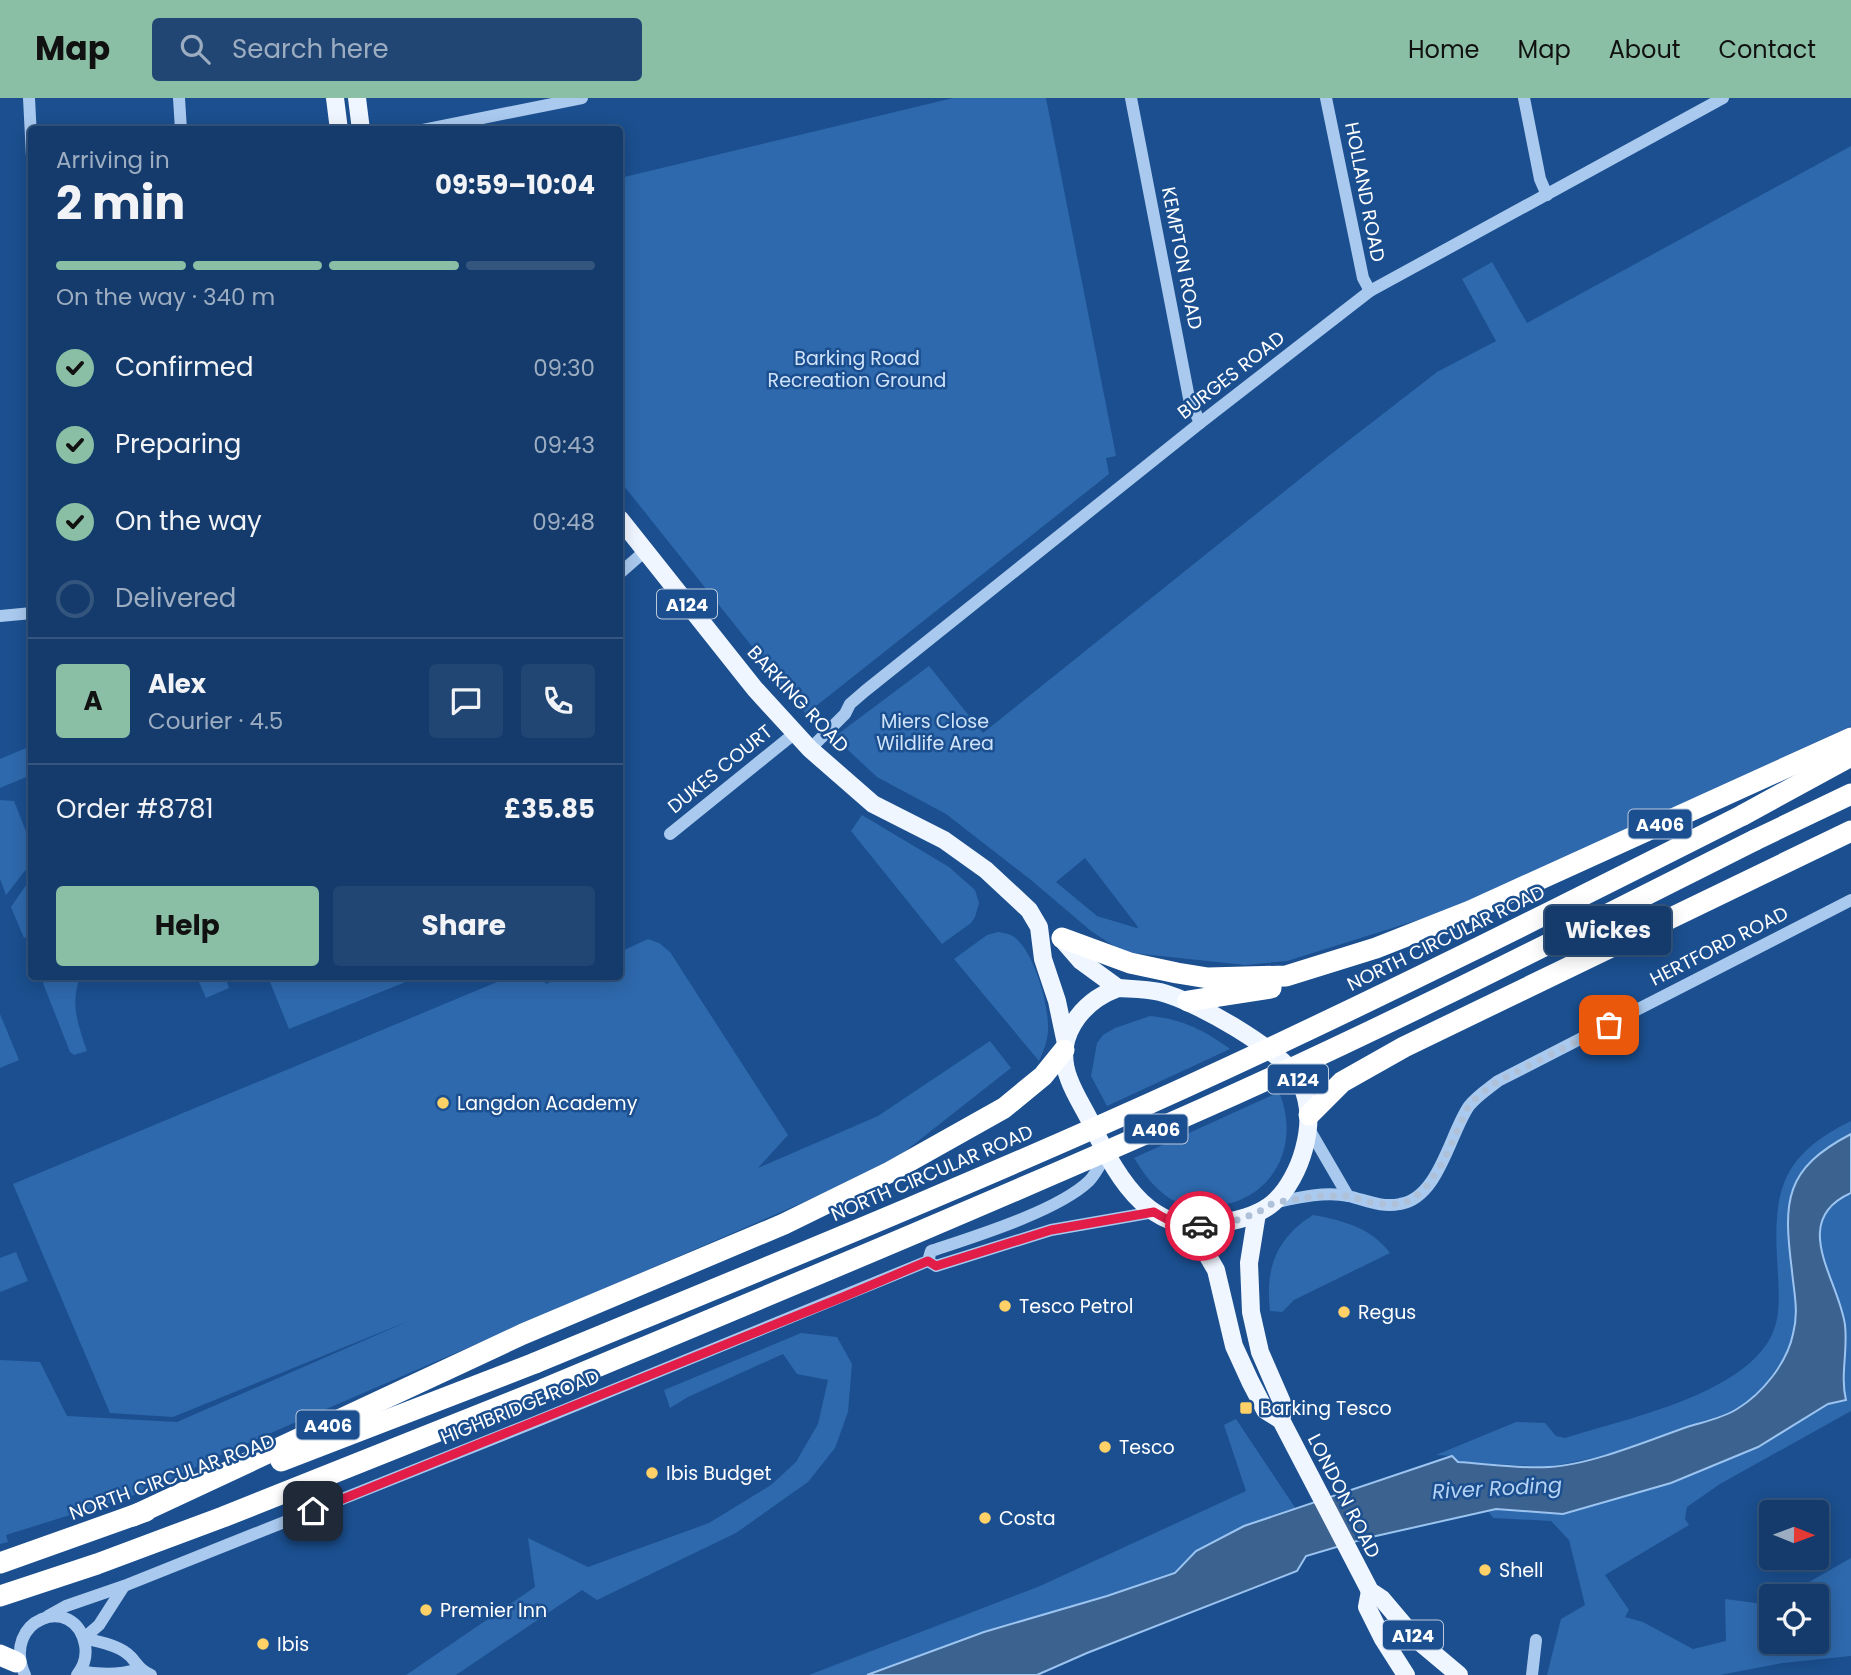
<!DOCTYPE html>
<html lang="en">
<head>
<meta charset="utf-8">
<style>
	body { margin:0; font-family:Poppins,sans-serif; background:#214673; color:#f1f3f6; height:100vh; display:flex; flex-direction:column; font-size:26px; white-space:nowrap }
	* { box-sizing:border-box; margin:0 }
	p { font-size:23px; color:#9dadc1 }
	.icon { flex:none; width:38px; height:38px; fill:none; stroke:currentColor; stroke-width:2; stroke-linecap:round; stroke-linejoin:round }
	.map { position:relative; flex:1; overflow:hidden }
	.side { position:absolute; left:28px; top:28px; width:595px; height:854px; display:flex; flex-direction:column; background:#143b6b; border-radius:7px; box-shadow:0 4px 18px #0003,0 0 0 2px #33557e }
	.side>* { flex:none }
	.needle { width:46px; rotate:91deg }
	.tools { position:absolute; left:1759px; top:1402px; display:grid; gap:14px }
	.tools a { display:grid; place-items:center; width:70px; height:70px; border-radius:7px; background:#143b6b; box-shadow:0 4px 18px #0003,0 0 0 2px #33557e; font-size:35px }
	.pin { position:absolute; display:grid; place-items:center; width:60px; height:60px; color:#fff; margin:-30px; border-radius:14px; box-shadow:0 4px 10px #0006 }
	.courier { position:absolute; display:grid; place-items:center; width:70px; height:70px; margin:-35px; border:5px solid #e11d48; border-radius:50%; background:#fff; color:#222; box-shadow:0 2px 9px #0007 }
	.bubble { position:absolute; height:49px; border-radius:7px; background:#143b6b; box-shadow:0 4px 18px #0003,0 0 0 2px #33557e; font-size:23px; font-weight:700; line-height:49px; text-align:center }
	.head em { font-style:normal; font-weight:700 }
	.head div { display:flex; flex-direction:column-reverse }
	.head { display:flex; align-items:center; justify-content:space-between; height:119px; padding:0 28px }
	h1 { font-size:46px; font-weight:700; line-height:52px }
	.bar { display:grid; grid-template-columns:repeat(4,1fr); gap:10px 7px; align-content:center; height:84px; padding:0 28px }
	.bar i { height:9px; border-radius:5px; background:#33557e }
	.bar .current { background:#8abfa5 }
	.bar p { grid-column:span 4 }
	.line { display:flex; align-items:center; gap:18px; padding:0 28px; border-top:2px solid #33557e }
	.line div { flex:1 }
	.round { display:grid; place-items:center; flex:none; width:74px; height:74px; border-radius:7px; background:#214673 }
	ol { padding:0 28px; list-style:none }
	li { display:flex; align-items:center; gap:21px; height:77px }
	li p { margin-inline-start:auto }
	li .icon { padding:7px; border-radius:50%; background:#8abfa5; color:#111; stroke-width:4 }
	li:last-child { color:#9dadc1 }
	li i { width:38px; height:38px; border:4px solid #33557e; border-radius:50% }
	.cta { display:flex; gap:14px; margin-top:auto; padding:14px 28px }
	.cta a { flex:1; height:80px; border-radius:7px; background:#8abfa5; color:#111; font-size:28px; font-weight:700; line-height:80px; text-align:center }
	.cta a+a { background:#214673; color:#f1f3f6 }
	header { display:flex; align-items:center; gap:42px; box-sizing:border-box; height:98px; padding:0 35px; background:#8abfa5; color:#111 }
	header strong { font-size:33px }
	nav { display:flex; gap:38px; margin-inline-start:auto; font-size:24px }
	.search { width:490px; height:63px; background:#214673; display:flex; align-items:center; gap:18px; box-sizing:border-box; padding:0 24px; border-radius:7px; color:#9dadc1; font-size:26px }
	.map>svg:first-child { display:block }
	.green { fill:#2e69ad; fill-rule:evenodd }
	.water { fill:#3c6290; stroke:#9cc4f0; stroke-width:2 }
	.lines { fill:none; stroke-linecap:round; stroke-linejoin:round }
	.minor { stroke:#a9c9ee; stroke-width:12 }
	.major { stroke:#f0f6ff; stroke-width:18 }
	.highway { stroke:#fff; stroke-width:21 }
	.highway-bridge { stroke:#fff; stroke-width:21 }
	.done { stroke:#afc1d8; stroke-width:7; stroke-dasharray:0 12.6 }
	.route { stroke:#e11d48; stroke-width:9 }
	.poi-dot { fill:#ffd166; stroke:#1b4f8f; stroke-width:2.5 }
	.labels { text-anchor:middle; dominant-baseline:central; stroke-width:5; stroke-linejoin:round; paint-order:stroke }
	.shield { fill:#1b4f8f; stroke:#bbcadd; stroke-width:2 }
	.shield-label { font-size:18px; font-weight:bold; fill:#fff }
	.street-label { font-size:19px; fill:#fff; stroke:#1b4f8f }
	.park-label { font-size:19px; fill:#cfe3fa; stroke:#1b4f8f }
	.poi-label { font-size:19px; fill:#fff; stroke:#1b4f8f; text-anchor:start }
	.water-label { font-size:21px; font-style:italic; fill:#b5d3f5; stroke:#1b4f8f }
</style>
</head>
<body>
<header>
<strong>Map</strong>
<div class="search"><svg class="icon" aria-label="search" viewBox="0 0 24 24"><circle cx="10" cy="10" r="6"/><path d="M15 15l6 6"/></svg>Search here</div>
<nav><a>Home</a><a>Map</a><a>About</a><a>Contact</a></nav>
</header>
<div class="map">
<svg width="1851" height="1577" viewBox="0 0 1851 1577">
	<rect width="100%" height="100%" fill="#1b4f8f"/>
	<g class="green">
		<path d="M 953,0 L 1046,0 L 1116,358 L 1106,360 L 1109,376 L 806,616 L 620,383 L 620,80 Z"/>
		<path d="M 1851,48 L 1851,628 L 1499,790 L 1434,817 L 1287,863 L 1245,867 L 1123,854 L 1091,833 L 1031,782 L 946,716 L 877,679 L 834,639 L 929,568 L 983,635 L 1326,360 L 1437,274 L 1496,243 L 1462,181 L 1492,164 L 1527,225 ZM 1085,760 L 1138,829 L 1137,830 L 1097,818 L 1056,784 Z"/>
		<path d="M 31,648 L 31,677 L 0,690 L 0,661 Z"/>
		<path d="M 0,702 L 14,703 L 31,746 L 31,765 L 6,797 L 0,781 Z"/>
		<path d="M 862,717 L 949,769 L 975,792 L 979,805 L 975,819 L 971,825 L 942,846 L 851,733 Z"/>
		<path d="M 31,780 L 31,837 L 24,840 L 11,809 Z"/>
		<path d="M 998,834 C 1003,835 1009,835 1014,839 C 1034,853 1049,907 1048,931 C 1048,942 1044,952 1039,963 L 954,861 L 987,837 Z"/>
		<path d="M 648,841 L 659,845 L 670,854 L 788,1037 L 758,1070 L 878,1018 L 990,943 L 1011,970 L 885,1069 L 227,1354 L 147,1393 L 6,1437 L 8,1444 L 0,1446 L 0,1262 L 40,1264 L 67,1318 L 177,1324 L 411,1222 L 173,1319 L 110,1315 L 13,1086 L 509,879 L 542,879 L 546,886 L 563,879 L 620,878 L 620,854 Z"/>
		<path d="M 49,879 L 80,879 C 70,906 78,927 87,953 L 74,957 L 70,954 L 43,885 L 44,881 Z"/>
		<path d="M 207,879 L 225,879 L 229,890 L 206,900 L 199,884 L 208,880 Z"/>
		<path d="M 268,879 L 418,879 L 289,931 Z"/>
		<path d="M 0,916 L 19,962 L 0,970 Z"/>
		<path d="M 1150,918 C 1182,921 1204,932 1230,951 L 1107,1008 L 1091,978 L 1097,945 L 1103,937 L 1115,930 Z"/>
		<path d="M 1279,994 C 1301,1046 1274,1101 1217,1108 C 1201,1110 1183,1108 1169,1100 C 1153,1089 1144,1076 1134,1060 Z"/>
		<path d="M 1851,1023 L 1851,1036 L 1826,1050 L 1812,1062 L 1787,1127 L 1797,1211 L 1794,1235 L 1789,1252 L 1761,1293 L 1736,1312 L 1602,1358 L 1550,1369 L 1458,1364 L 1452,1358 L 1436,1357 L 1516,1324 L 1545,1325 L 1556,1338 L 1565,1340 C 1625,1321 1733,1299 1768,1244 C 1781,1224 1779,1199 1778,1177 C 1773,1100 1775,1060 1851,1023 Z"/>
		<path d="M 1851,1095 L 1851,1313 L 1720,1386 L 1687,1409 L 1685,1421 L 1689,1427 L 1605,1477 L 1629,1512 L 1625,1519 L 1643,1524 L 1693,1551 L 1726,1543 L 1725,1501 L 1771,1507 L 1771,1544 L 1816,1544 L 1816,1498 L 1797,1498 L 1795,1492 L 1851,1460 L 1851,1558 L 1782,1565 L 1720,1577 L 1547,1577 L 1561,1521 L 1585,1507 L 1569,1442 L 1551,1423 L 1493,1420 L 1488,1413 L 1496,1411 L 1563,1416 L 1670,1385 L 1758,1349 L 1828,1306 L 1845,1302 C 1840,1277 1848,1253 1845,1227 C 1839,1182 1788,1123 1851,1095 Z"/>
		<path d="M 1313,1117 C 1342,1122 1372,1130 1390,1155 L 1294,1202 L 1282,1214 L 1270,1213 C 1265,1171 1276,1140 1313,1117 Z"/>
		<path d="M 16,1154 L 28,1183 L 0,1194 L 0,1160 Z"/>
		<path d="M 801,1235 L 837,1239 L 852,1266 L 848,1314 L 835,1350 L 808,1384 L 736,1435 L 597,1502 L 582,1492 L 456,1577 L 406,1577 L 535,1489 L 528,1440 L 588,1469 L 709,1425 L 771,1387 L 796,1364 L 818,1326 L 828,1282 L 797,1276 L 783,1256 L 688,1299 L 670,1310 L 664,1292 Z"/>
		<path d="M 1236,1321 L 1296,1411 L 1244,1428 L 1196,1453 L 1175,1475 L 1107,1498 L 984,1534 L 867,1577 L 809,1577 L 1040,1488 L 1246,1393 L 1224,1327 Z"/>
	</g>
	<path class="water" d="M 1851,1036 L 1851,1095 C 1788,1123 1839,1182 1845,1227 C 1848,1253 1840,1278 1846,1302 L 1828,1306 L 1758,1349 L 1671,1385 L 1563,1416 L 1496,1411 L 1367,1440 L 1306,1458 L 1297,1473 L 1087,1555 L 1037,1577 L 867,1577 L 984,1534 L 1107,1498 L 1175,1475 L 1196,1453 L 1244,1428 L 1452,1358 L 1458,1364 C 1488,1366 1519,1371 1549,1369 C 1590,1367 1647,1343 1687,1329 C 1703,1324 1723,1320 1737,1311 C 1762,1296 1787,1265 1793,1236 C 1799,1214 1794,1195 1792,1173 C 1783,1103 1784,1071 1851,1036 Z"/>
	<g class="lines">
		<g class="minor">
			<path d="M 29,0 L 32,59"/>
			<path d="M 179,0 L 181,32"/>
			<path d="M 1131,0 L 1189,300 L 1200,325"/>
			<path d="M 1326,0 L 1363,180 L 1370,193"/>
			<path d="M 1524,0 L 1540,81 L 1547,97"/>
			<path d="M 423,32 L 582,0"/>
			<path d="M 620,475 L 645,453"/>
			<path d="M 0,518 L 32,515"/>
			<path d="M 810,651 L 845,616 L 850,606 L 865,593 L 1200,325 L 1370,193 L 1723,0"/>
			<path d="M 670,736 L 795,635"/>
			<path d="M 1309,1031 L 1348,1098"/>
			<path d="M 1273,1105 C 1296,1100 1324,1093 1348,1098 C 1366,1102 1381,1110 1400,1106 C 1439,1100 1450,1035 1469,1008 C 1477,998 1488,991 1498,983 L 1851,802"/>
			<path d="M 928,1163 L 936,1168 L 1051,1132 L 1154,1114"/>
			<path d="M 48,1518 L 66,1508 L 124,1488 L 535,1324 L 928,1163 L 931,1153 C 973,1139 1058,1113 1089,1083 C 1096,1076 1101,1065 1106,1056"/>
			<path d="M 84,1540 C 99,1544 120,1547 131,1559 C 138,1567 140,1572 151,1577"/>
			<path d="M 84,1540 L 99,1527 L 124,1488"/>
			<path d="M 81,1573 C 100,1577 120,1577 139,1571"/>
			<path d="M 25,1577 C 0,1521 75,1494 85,1547 C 87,1558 84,1568 77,1577"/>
			<path d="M 1532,1577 L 1536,1542"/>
		</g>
		<g class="major">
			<path d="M 335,0 L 339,32"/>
			<path d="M 357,0 L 361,32"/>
			<path d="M 620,421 L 755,591 L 810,651 L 873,706 L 944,742 L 986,772 L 1029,812 L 1039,829 L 1043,861 L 1057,903 L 1065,941"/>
			<path d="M 1061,840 L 1081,863 L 1118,890"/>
			<path d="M 1118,890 C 1132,891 1146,891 1160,894 C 1196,903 1282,952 1300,984 C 1311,1005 1310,1029 1304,1051 C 1299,1070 1288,1092 1273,1105 C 1259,1117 1241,1121 1224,1125 C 1153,1142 1119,1084 1093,1029 C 1086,1013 1075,998 1069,981 C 1053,941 1080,904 1118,890 Z"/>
			<path d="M 1257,1115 L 1249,1165 L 1251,1214 L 1260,1254 L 1284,1309 L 1281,1322"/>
			<path d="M 1184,1128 L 1202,1148 L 1216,1172 L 1234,1248 L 1250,1283 L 1265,1312 L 1281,1322 L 1370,1493 L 1382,1501 L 1415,1540 L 1459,1577"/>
			<path d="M 1370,1493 L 1367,1509 L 1383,1541 L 1406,1577"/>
		</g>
		<g class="highway">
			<path d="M 1743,717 L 1851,658"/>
			<path d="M 1755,742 L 1851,696"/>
			<path d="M 1062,840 L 1130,865 L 1177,875 L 1208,880 L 1286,878 L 1376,850 L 1470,813 L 1851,640"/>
			<path d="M 1188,903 L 1271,890"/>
			<path d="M 1309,1017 L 1342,984 L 1404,949 L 1851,733"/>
			<path d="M 281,1363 L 535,1265"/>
			<path d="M 133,1418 L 523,1236 L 784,1126 L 890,1074 L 1004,1010 L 1043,978 L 1064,952"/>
			<path d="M 0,1465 L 146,1413"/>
			<path d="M 0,1498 L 97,1466 L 223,1419 L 544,1291"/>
			<path d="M 0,1557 L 16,1564"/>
		</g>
		<g class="highway-bridge">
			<path d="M 535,1265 C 753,1175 971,1087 1186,989 C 1374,903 1559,810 1743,717"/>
			<path d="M 544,1291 C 764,1199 984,1108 1202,1011 C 1389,928 1572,834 1755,742"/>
		</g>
	</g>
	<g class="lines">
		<path class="done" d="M 1200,1128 L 1213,1128 L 1237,1122 L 1257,1115 L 1273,1105 L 1316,1098 L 1348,1098 L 1376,1106 L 1403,1106 L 1415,1099 L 1429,1086 L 1444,1062 L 1468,1009 L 1478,998 L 1498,983 L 1609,927"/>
		<path class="route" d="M 313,1413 L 843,1199 L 928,1163 L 936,1168 L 1051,1132 L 1154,1114 C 1170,1124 1182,1128 1200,1128"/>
	</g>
	<g class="poi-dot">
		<circle cx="443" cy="1005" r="7"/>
		<circle cx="1005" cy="1208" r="7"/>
		<circle cx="1344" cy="1214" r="7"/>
		<rect x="1239" y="1303" width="14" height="14" rx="3.5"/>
		<circle cx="1105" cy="1349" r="7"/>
		<circle cx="652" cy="1375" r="7"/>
		<circle cx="985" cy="1420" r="7"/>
		<circle cx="1485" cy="1472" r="7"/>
		<circle cx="426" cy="1512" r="7"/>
		<circle cx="263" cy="1546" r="7"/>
	</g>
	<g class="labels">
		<g class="shield">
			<rect x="657" y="491.5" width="60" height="29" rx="5"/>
			<rect x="1628.5" y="711.5" width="63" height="29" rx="5"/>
			<rect x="1268" y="966.5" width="60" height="29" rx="5"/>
			<rect x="1124.5" y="1016.5" width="63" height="29" rx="5"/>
			<rect x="296.5" y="1312.5" width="63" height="29" rx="5"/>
			<rect x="1383" y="1522.5" width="60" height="29" rx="5"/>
		</g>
		<g class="shield-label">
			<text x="687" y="506">A124</text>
			<text x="1660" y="726">A406</text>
			<text x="1298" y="981">A124</text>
			<text x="1156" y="1031">A406</text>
			<text x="328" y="1327">A406</text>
			<text x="1413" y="1537">A124</text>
		</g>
		<g class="street-label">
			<text transform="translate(1365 94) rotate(79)">HOLLAND ROAD</text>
			<text transform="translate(1182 160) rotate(79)">KEMPTON ROAD</text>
			<text transform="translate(1231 277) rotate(-38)">BURGES ROAD</text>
			<text transform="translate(798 601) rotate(47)">BARKING ROAD</text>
			<text transform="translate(720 671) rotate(-39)">DUKES COURT</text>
			<text transform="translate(1446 840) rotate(-26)">NORTH CIRCULAR ROAD</text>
			<text transform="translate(1719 848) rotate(-27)">HERTFORD ROAD</text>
			<text transform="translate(932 1075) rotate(-23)">NORTH CIRCULAR ROAD</text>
			<text transform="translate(520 1309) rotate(-22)">HIGHBRIDGE ROAD</text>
			<text transform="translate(172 1379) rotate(-20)">NORTH CIRCULAR ROAD</text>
			<text transform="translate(1344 1398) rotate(63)">LONDON ROAD</text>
		</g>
		<g class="park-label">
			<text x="857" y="260">Barking Road<tspan x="857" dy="22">Recreation Ground</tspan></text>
			<text x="935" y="623">Miers Close<tspan x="935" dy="22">Wildlife Area</tspan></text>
		</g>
		<g class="poi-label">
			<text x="457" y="1005">Langdon Academy</text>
			<text x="1019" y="1208">Tesco Petrol</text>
			<text x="1358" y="1214">Regus</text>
			<text x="1260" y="1310">Barking Tesco</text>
			<text x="1119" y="1349">Tesco</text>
			<text x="666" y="1375">Ibis Budget</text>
			<text x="999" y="1420">Costa</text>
			<text x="1499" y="1472">Shell</text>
			<text x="440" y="1512">Premier Inn</text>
			<text x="277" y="1546">Ibis</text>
		</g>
		<g class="water-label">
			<text transform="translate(1497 1390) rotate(-3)">River Roding</text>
		</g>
	</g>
</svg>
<div class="tools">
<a><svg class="needle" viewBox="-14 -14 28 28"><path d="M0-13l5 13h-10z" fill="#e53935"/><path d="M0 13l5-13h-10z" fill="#9dadc1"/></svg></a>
<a><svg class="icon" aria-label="locate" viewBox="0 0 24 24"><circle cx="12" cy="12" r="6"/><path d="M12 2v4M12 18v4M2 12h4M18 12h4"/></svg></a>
</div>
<div class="pin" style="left:1609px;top:927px;background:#ea580c"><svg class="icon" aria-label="bag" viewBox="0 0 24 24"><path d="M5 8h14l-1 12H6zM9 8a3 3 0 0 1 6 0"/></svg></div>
<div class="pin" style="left:313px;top:1413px;background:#1f2937"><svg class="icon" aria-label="home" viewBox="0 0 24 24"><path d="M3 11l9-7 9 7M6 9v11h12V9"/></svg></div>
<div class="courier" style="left:1200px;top:1128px"><svg class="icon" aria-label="car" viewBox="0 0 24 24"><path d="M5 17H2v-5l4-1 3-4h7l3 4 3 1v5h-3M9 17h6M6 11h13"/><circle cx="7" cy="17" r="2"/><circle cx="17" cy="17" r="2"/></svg></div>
<div class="bubble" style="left:1545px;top:808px;width:126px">Wickes</div>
<section class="side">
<div class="head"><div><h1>2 min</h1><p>Arriving in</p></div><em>09:59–10:04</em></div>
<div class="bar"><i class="current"></i><i class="current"></i><i class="current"></i><i></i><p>On the way · 340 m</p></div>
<ol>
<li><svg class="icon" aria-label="check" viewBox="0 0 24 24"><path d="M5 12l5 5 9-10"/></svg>Confirmed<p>09:30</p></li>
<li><svg class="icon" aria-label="check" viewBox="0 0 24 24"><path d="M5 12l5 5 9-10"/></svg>Preparing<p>09:43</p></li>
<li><svg class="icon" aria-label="check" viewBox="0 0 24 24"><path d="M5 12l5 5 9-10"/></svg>On the way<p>09:48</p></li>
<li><i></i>Delivered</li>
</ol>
<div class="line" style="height:126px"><b class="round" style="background:#8abfa5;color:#111">A</b><div><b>Alex</b><p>Courier · 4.5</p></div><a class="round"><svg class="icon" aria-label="chat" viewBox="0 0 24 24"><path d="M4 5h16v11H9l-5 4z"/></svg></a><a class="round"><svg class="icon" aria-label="phone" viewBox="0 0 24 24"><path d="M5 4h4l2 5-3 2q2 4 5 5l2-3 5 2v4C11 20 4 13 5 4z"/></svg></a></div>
<div class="line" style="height:91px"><div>Order #8781</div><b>£35.85</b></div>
<div class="cta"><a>Help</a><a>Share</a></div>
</section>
</div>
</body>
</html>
